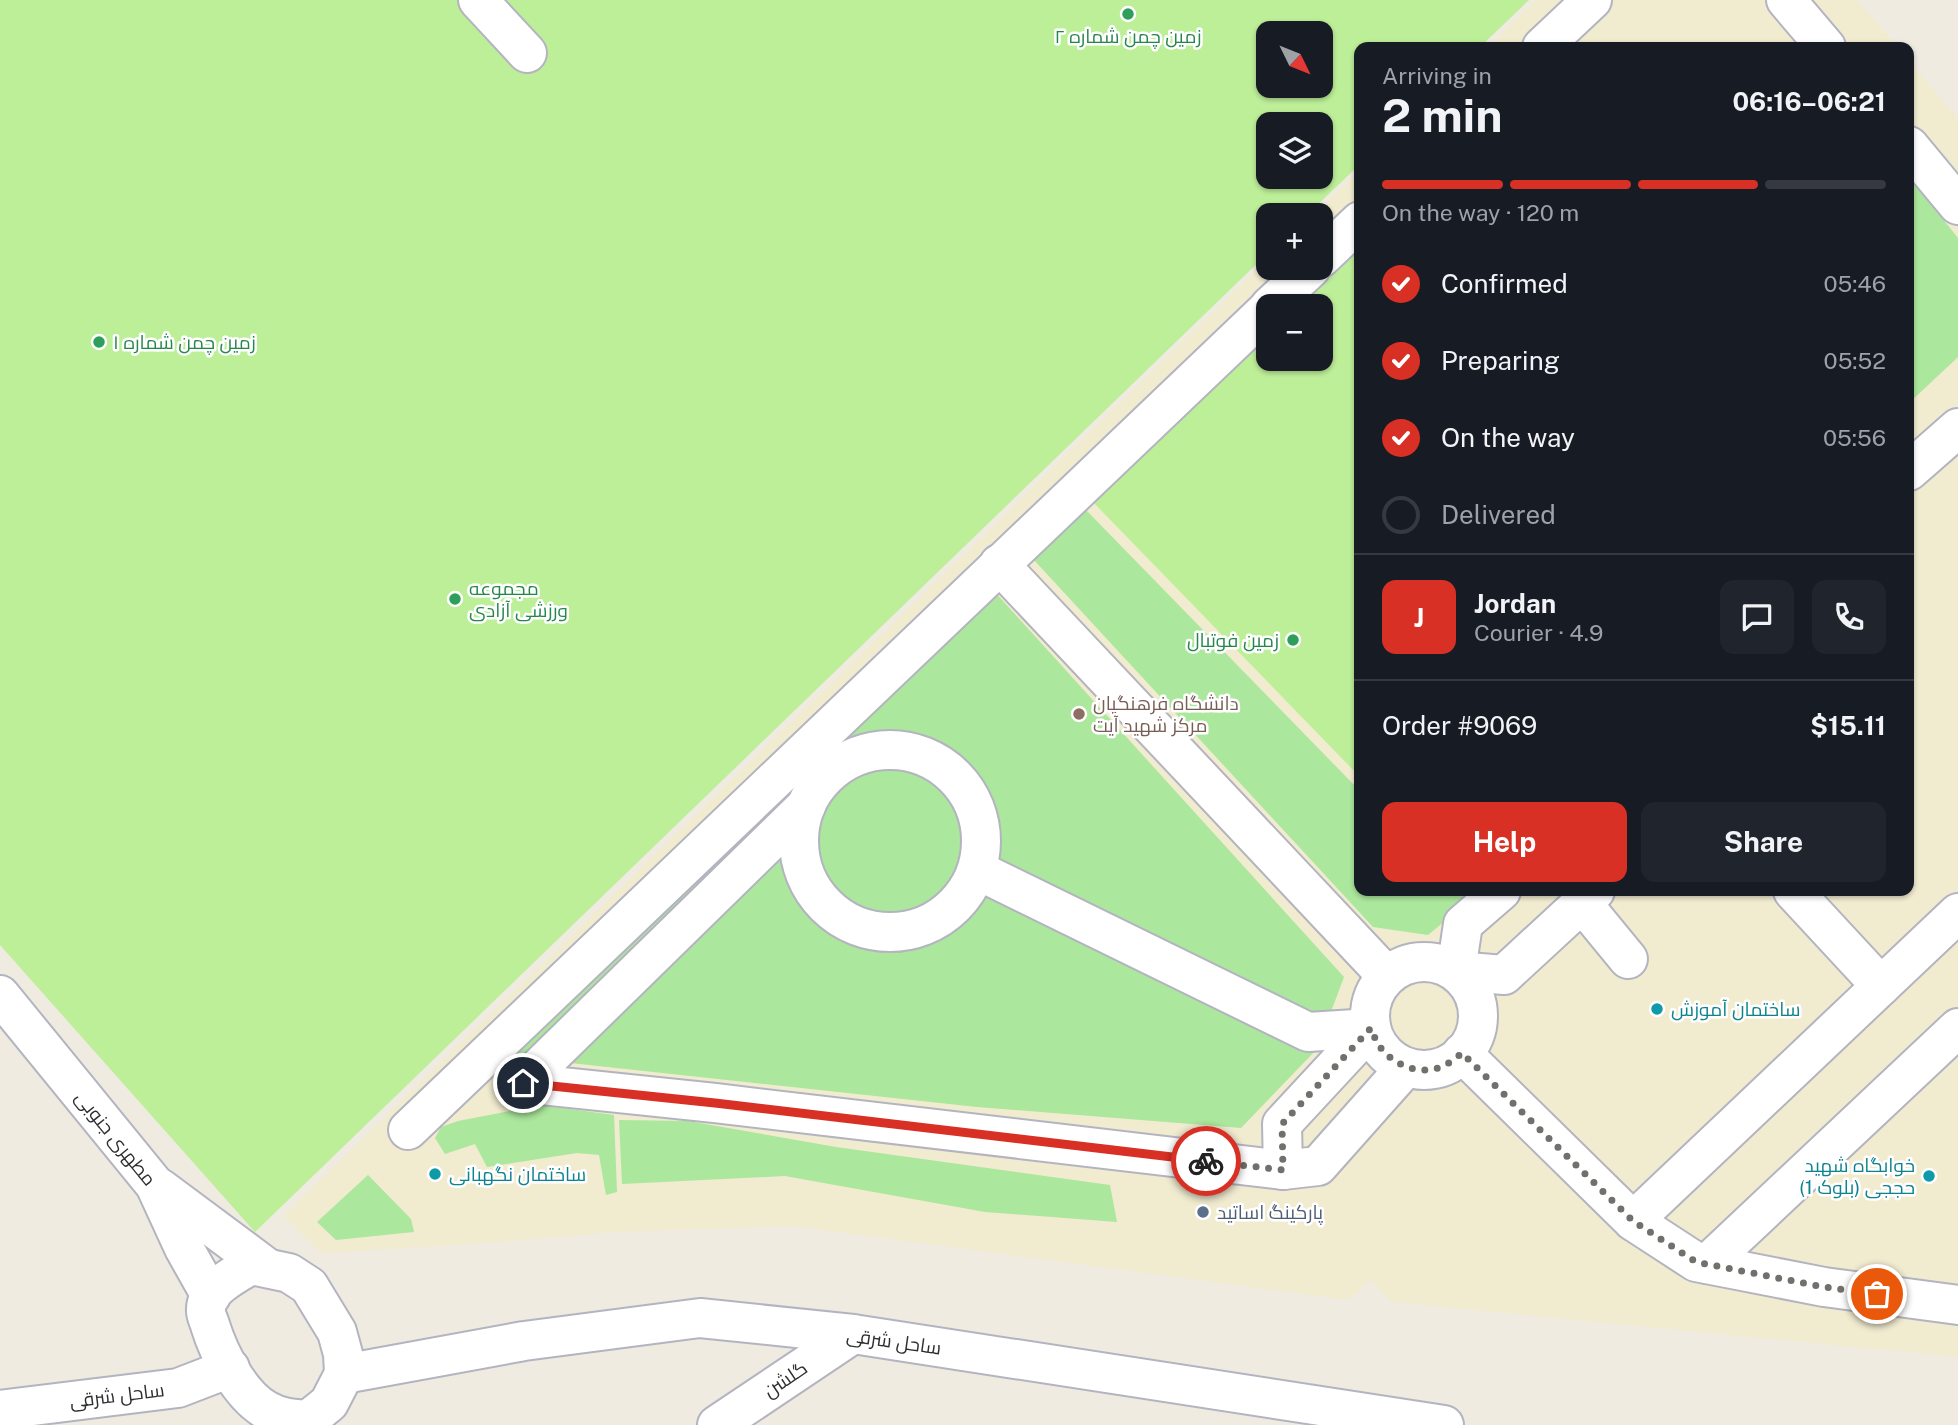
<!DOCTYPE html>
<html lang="en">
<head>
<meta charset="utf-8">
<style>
	body { margin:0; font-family:"Public Sans",Cairo,sans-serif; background:#20242c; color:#f1f3f6; height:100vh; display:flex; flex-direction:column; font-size:26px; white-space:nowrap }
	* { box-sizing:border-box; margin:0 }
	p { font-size:23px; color:#9ea1a6 }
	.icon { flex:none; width:38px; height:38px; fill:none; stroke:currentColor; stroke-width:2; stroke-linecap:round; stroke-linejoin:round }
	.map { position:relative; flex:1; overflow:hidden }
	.side { position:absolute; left:1354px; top:42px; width:560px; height:854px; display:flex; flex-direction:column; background:#171b24; border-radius:14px; box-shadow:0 2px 5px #0004 }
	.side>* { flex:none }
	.needle { width:46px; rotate:133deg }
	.controls { position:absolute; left:1256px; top:21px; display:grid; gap:14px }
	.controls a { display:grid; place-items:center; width:77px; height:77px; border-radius:14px; background:#171b24; box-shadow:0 2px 5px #0004; font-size:35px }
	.pin { position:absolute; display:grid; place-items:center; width:60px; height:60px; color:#fff; margin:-30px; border:4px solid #fff; border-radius:50%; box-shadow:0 2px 7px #0007 }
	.courier { position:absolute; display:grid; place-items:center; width:70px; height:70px; margin:-35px; border:5px solid #d93025; border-radius:50%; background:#fff; color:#222; box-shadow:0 2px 9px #0007 }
	.overview em { font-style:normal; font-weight:700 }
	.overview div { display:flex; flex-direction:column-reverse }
	.overview { display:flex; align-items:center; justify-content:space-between; height:119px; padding:0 28px }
	h1 { font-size:46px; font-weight:700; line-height:52px }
	.bar { display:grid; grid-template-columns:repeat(4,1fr); gap:10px 7px; align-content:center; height:84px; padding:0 28px }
	.bar i { height:9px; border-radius:5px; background:#363941 }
	.bar .on { background:#d93025 }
	.bar p { grid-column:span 4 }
	.line { display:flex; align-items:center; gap:18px; padding:0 28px; border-top:2px solid #363941 }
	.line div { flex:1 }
	.round { display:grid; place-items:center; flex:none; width:74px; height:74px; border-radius:14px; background:#20242c }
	ol { padding:0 28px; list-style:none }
	li { display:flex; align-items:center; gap:21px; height:77px }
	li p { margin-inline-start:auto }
	li .icon { padding:7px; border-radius:50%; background:#d93025; color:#fff; stroke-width:4 }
	li:last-child { color:#9ea1a6 }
	li i { width:38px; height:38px; border:4px solid #363941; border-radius:50% }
	.cta { display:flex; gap:14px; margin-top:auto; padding:14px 28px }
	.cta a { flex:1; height:80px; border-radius:14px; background:#d93025; color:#fff; font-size:28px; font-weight:700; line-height:80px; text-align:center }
	.cta a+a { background:#20242c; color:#f1f3f6 }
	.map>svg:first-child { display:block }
	.education { fill:#f1ebd0; fill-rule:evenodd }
	.green { fill:#abe79c }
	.pitch { fill:#bdee98; fill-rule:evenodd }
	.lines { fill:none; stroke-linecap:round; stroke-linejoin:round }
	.minor-casing { stroke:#b4b4c1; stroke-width:42 }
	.minor { stroke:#fff; stroke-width:38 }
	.done { stroke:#72706c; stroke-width:7; stroke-dasharray:0 12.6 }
	.route { stroke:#d93025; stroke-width:9 }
	.leisure-dot { fill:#2e9e5b; stroke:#fff; stroke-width:2.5 }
	.education-dot { fill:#8d6e63; stroke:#fff; stroke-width:2.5 }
	.culture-dot { fill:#0f9aa8; stroke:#fff; stroke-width:2.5 }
	.service-dot { fill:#5c6f8a; stroke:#fff; stroke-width:2.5 }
	.labels { text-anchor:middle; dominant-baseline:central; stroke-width:5; stroke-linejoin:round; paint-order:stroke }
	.leisure-label { font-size:19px; fill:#27864d; stroke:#fff; text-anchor:start }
	.education-label { font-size:19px; fill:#785e54; stroke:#fff; text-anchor:start }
	.culture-label { font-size:19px; fill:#0d838f; stroke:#fff; text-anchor:start }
	.street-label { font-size:19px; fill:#2e2e2e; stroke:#fff }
	.service-label { font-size:19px; fill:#4e5e75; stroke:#fff; text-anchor:start }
</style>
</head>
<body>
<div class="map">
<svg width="1958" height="1425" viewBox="0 0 1958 1425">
	<rect width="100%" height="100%" fill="#efebe0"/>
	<g class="education">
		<path d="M 1536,0 L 1857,0 L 1898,47 L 1487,47 Z"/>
		<path d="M 1909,61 L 1958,118 L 1958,1357 L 1392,1302 L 1370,1280 L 1348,1300 L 793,1226 L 616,1232 L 475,1244 L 321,1253 L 283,1216 L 1269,258 L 1269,268 L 1321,268 L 1321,215 L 1313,215 L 1360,170 L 1360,891 L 1909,891 ZM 1269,306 L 1321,306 L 1321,359 L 1269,359 Z"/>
	</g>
	<g class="green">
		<path d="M 1913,182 L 1958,238 L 1958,357 L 1909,403 L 1909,185 Z"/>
		<path d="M 1085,509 L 1360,791 L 1360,891 L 1457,891 L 1468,902 L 1428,935 L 1373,927 L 1033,559 Z"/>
		<path d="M 993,590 L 1344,977 L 1317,1049 L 1241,1128 L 977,1107 L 506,1056 Z"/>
		<path d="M 541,1105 L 614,1115 L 617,1192 L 606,1195 L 599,1155 L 577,1153 L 487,1167 L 475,1144 L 445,1154 L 435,1138 L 441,1127 L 458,1121 Z"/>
		<path d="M 619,1120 L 688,1121 L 836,1147 L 1110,1185 L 1117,1222 L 985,1212 L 785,1176 L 622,1184 Z"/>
		<path d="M 368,1175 L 411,1219 L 414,1232 L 336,1240 L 317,1222 Z"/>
	</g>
	<g class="pitch">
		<path d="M 0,0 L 1529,0 L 1480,47 L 1360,47 L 1360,164 L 1307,215 L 1269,215 L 1269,252 L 255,1232 L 0,945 ZM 1269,33 L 1321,33 L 1321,86 L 1269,86 ZM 1269,124 L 1321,124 L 1321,177 L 1269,177 Z"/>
		<path d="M 1360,250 L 1360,777 L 1094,503 L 1269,336 L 1269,359 L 1321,359 L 1321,306 L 1300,306 Z"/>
	</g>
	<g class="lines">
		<defs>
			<g id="minor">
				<path d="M 478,0 L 527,53"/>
				<path d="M 1786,0 L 1826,47"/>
				<path d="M 1542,47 L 1592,0"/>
				<path d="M 1909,146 L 1958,205"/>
				<path d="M 1321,258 L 1360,221"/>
				<path d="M 1270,306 L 1311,268"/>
				<path d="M 1909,471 L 1958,428"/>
				<path d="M 999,564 L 1387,976"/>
				<circle cx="890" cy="841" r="91"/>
				<path d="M 977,870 L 1308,1032 L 1371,1028"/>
				<path d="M 1501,891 L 1463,924 L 1456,971 L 1504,975 L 1595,891"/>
				<path d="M 1793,891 L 1881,986"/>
				<path d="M 1582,903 L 1628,959"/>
				<circle cx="1424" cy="1016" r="54"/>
				<path d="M 0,995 L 155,1185 L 184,1248 L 211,1296"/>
				<path d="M 1462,1053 L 1633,1221 L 1696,1262 L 1824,1287 L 1958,1305"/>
				<path d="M 523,1083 L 715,1103 L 1283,1170 L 1318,1166 L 1406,1067"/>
				<path d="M 523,1083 L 806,806"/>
				<path d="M 408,1130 L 1269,308"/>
				<path d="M 1283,1170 L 1282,1124 L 1371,1028"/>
				<path d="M 160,1188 L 266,1267"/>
				<path d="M 1633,1221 L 1958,913"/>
				<path d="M 1707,1264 L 1958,1028"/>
				<path d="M 251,1265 L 289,1273 L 309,1286 L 337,1332 L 343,1354 L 344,1374 L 329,1403 L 308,1420 C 292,1419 280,1418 266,1410 C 239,1394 219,1354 210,1325 C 209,1321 205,1314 206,1309 C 206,1289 236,1274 251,1265 Z"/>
				<path d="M 344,1374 L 524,1341 L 700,1318 L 853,1334 L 1444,1425"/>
				<path d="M 0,1410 L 178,1388 L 230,1368"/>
				<path d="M 717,1425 L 853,1334"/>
			</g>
		</defs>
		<use href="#minor" class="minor-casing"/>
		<use href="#minor" class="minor"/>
	</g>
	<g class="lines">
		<path class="done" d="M 1206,1161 L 1283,1170 L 1282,1124 L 1371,1028 C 1373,1033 1375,1039 1378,1044 C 1390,1063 1416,1075 1438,1068 C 1447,1065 1455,1059 1462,1053 L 1633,1221 L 1696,1262 L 1824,1287 L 1877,1294"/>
		<path class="route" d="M 523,1083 L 715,1103 L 1206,1161"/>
	</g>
	<g class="leisure-dot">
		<circle cx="1128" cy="14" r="7"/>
		<circle cx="99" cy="342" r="7"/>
		<circle cx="455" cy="599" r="7"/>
		<circle cx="1293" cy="640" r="7"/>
	</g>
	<circle class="education-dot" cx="1079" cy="714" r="7"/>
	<g class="culture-dot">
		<circle cx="1657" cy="1009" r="7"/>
		<circle cx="435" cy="1174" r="7"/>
		<circle cx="1929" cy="1176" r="7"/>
	</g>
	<circle class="service-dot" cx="1203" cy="1212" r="7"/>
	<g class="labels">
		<g class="leisure-label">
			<text x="1128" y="36" text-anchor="middle">زمین چمن شماره ۲</text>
			<text x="113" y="342">زمین چمن شماره ۱</text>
			<text x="469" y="588">مجموعه<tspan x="469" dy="22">ورزشی آزادی</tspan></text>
			<text x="1279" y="640" text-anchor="end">زمین فوتبال</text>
		</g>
		<g class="education-label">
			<text x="1093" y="703">دانشگاه فرهنگیان<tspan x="1093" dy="22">مرکز شهید آیت</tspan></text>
		</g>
		<g class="culture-label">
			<text x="1671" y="1009">ساختمان آموزش</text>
			<text x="1915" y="1165" text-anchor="end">خوابگاه شهید<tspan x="1915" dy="22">حججی (بلوک 1)</tspan></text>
			<text x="449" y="1174">ساختمان نگهبانی</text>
		</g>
		<g class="street-label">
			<text transform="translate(116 1138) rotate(51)">مطهری جنوبی</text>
			<text transform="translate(894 1341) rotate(8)">ساحل شرقی</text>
			<text transform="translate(785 1379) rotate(-34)">گلشن</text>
			<text transform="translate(117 1395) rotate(-7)">ساحل شرقی</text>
		</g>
		<g class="service-label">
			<text x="1217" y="1212">پارکینگ اساتید</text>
		</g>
	</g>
</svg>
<div class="controls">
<a><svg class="needle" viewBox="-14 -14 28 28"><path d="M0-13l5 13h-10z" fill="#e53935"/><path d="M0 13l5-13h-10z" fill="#9ea1a6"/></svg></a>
<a><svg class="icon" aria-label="layers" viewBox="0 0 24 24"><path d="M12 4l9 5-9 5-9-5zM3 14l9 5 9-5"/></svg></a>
<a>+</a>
<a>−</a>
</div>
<div class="pin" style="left:1877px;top:1294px;background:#ea580c"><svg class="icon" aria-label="bag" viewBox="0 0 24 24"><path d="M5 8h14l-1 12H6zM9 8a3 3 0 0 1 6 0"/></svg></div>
<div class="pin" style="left:523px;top:1083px;background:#1f2937"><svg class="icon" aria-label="home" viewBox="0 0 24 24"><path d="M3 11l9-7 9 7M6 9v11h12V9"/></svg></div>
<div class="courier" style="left:1206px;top:1161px"><svg class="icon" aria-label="bike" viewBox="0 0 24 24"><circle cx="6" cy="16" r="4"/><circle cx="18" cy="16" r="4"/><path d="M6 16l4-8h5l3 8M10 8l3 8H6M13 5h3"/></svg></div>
<section class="side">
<div class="overview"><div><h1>2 min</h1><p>Arriving in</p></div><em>06:16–06:21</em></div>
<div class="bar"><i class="on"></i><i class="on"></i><i class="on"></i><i></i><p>On the way · 120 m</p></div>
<ol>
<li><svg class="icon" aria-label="check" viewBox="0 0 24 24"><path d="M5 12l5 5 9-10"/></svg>Confirmed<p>05:46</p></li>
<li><svg class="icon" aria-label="check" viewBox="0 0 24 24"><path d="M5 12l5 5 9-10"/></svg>Preparing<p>05:52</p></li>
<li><svg class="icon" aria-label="check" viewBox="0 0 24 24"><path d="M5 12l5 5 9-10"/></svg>On the way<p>05:56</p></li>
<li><i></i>Delivered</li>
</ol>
<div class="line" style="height:126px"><b class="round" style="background:#d93025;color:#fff">J</b><div><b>Jordan</b><p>Courier · 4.9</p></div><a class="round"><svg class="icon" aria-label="chat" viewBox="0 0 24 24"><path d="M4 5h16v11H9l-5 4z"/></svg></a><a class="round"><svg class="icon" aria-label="phone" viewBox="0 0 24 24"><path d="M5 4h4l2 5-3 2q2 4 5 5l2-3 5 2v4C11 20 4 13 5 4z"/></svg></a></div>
<div class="line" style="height:91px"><div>Order #9069</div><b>$15.11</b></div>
<div class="cta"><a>Help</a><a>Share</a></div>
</section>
</div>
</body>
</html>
